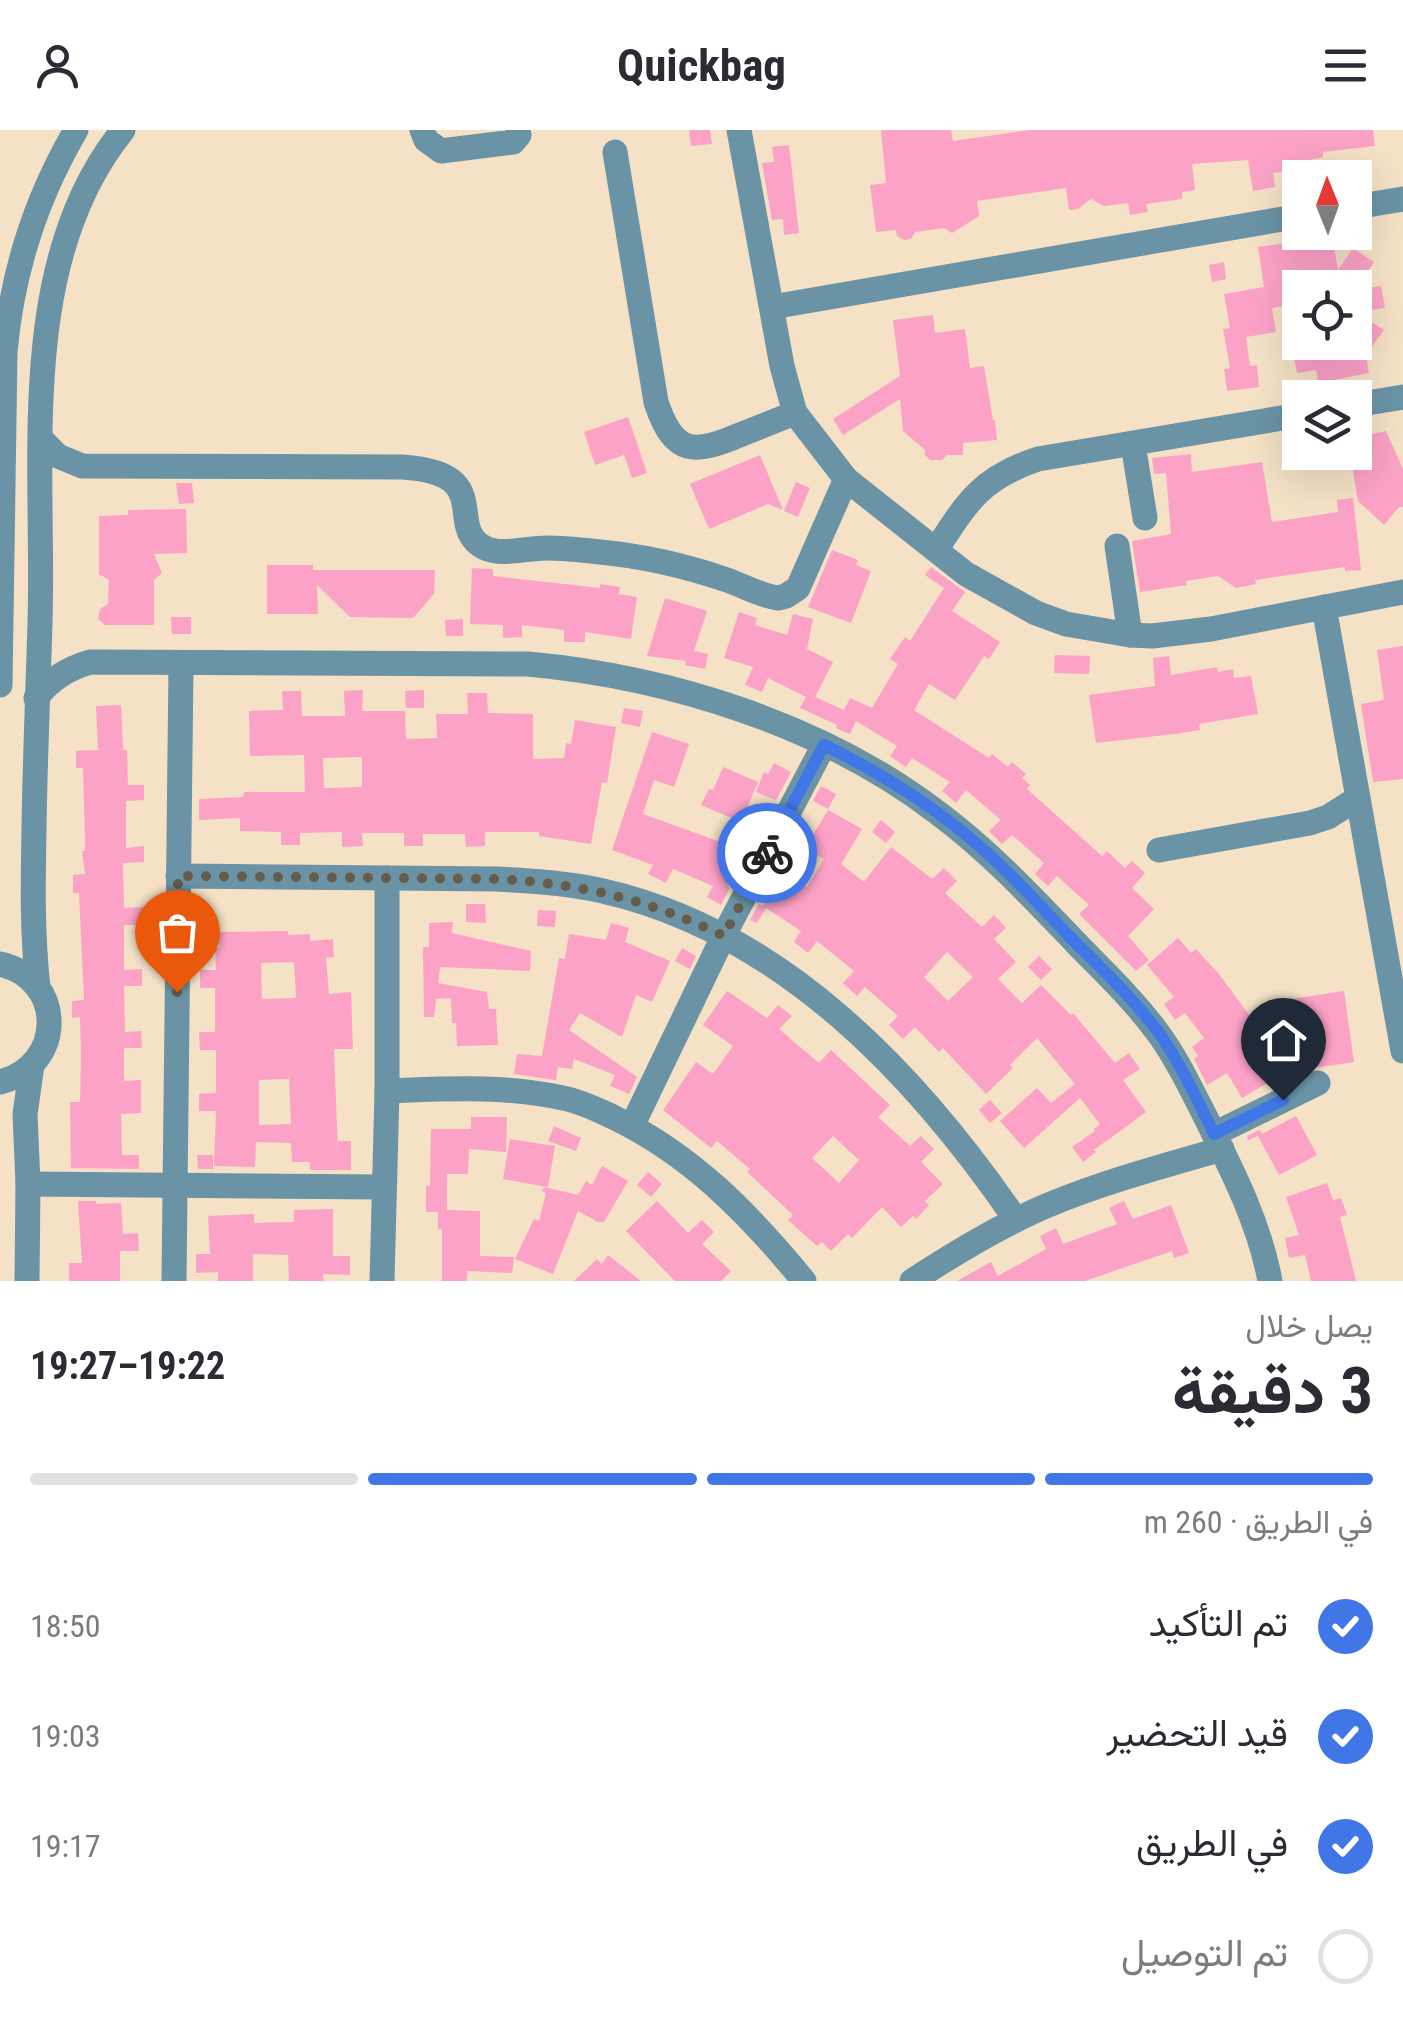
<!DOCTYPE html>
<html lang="ar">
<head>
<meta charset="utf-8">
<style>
	body { margin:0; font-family:"Roboto Condensed",Vazirmatn,sans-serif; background:#f2f2f3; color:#2b2b33; direction:rtl; height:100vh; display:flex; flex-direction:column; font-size:38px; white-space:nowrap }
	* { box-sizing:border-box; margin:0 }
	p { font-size:32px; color:#7c7c81 }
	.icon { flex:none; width:55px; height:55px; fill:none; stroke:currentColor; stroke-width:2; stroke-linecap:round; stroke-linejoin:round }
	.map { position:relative; height:1151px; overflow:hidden; direction:ltr }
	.panel { display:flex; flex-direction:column; background:#fff; flex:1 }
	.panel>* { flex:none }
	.needle { width:65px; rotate:359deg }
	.fabs { position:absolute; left:1282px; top:30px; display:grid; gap:20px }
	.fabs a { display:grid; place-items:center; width:90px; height:90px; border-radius:0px; background:#fff; box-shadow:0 10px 40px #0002; font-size:50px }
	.pin { position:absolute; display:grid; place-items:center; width:85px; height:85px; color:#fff; margin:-102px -42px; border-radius:50% 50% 50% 0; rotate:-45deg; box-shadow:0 0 10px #0007 }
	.pin .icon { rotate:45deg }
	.courier { position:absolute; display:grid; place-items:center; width:100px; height:100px; margin:-50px; border:8px solid #4176e6; border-radius:50%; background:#fff; color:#222; box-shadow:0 2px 12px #0007 }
	.head em { font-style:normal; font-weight:700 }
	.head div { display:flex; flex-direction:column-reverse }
	.head { display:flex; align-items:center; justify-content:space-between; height:170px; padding:0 30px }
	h1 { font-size:65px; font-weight:700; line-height:75px }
	.bar { display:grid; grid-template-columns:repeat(4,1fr); gap:15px 10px; align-content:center; height:120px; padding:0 30px }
	.bar i { height:12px; border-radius:8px; background:#e1e1e2 }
	.bar .selected { background:#4176e6 }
	.bar p { grid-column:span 4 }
	ol { padding:0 30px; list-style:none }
	li { display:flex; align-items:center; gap:30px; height:110px }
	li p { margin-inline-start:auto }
	li .icon { padding:10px; border-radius:50%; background:#4176e6; color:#fff; stroke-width:4 }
	li:last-child { color:#7c7c81 }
	li i { width:55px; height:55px; border:5px solid #e1e1e2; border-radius:50% }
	header { display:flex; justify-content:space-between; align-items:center; height:130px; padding:0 30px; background:#fff; font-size:45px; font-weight:700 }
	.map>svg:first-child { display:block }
	.building { fill:#fca2c7; fill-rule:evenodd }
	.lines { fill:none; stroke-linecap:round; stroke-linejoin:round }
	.minor { stroke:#6a94a5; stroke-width:25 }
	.done { stroke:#665c4c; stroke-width:10; stroke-dasharray:0 18 }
	.route { stroke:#4176e6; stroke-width:12 }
</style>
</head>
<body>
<header><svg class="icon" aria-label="menu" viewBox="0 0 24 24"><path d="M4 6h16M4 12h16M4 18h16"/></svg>Quickbag<svg class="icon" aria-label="person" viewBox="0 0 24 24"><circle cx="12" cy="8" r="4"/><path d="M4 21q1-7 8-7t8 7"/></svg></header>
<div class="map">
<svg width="1403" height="1151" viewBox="0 0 1403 1151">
	<rect width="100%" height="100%" fill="#f4e1c6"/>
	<g class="building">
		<path d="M 689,0 L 710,0 L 712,14 L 691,16 Z"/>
		<path d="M 881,0 L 951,0 L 953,11 L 1030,0 L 1373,0 L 1375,16 L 1323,22 L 1323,27 L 1291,34 L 1292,41 L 1273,43 L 1275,57 L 1253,61 L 1248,30 L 1192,34 L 1195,60 L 1182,62 L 1182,69 L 1146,74 L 1148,82 L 1130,85 L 1128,73 L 1104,76 L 1091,69 L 1078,79 L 1069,80 L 1066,58 L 977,71 L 979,86 L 952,103 L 944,98 L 915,102 L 911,109 L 904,110 L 897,106 L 896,100 L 876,102 L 870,55 L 886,53 Z"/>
		<path d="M 789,15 L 799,103 L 784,105 L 783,89 L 772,90 L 762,33 L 774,32 L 772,17 Z"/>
		<path d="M 1332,106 L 1338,140 L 1353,118 L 1374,132 L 1357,158 L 1300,158 L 1300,174 L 1272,178 L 1276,202 L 1246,207 L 1250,236 L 1257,235 L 1259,257 L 1227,261 L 1224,239 L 1230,238 L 1223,199 L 1230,198 L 1224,164 L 1264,157 L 1258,117 Z"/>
		<path d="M 1224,132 L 1226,149 L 1212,152 L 1209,135 Z"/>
		<path d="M 1381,156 L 1385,178 L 1357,182 L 1384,200 L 1366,225 L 1369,243 L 1318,253 L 1316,240 L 1297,243 L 1291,212 L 1308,212 L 1308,215 L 1355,212 L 1355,160 Z"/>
		<path d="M 933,185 L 935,203 L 965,199 L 970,238 L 984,236 L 993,290 L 995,290 L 997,310 L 963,313 L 963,325 L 947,325 L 942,330 L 930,330 L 925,325 L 925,320 L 903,301 L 900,269 L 843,305 L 833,289 L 900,246 L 893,190 Z"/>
		<path d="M 628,287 L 647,343 L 632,348 L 624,325 L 595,335 L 584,302 Z"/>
		<path d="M 1386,301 L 1403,339 L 1403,377 L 1399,377 L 1384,395 L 1358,371 L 1352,336 L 1335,339 L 1332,322 L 1355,322 L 1355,308 Z"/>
		<path d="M 1191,324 L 1192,342 L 1262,332 L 1272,392 L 1338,382 L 1337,370 L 1353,368 L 1361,440 L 1345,441 L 1345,437 L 1255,450 L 1256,454 L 1236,458 L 1218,446 L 1186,451 L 1187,455 L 1140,462 L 1132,411 L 1171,404 L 1166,343 L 1154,344 L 1152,328 Z"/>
		<path d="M 760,325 L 783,380 L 768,374 L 709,399 L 690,354 Z"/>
		<path d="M 796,352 L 810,358 L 798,387 L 784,381 Z"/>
		<path d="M 176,353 L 192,353 L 194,373 L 179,374 Z"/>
		<path d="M 186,379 L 187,423 L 154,424 L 162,443 L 154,450 L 154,495 L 105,495 L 98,489 L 100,479 L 108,474 L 109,450 L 99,444 L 99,386 L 128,385 L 128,380 Z"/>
		<path d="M 832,420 L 858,430 L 856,435 L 871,441 L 851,493 L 808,477 Z"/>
		<path d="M 267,435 L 313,435 L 313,440 L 435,440 L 434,464 L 413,488 L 350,487 L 317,455 L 318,484 L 267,484 Z"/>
		<path d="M 931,437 L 965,462 L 952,481 L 1000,512 L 989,529 L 984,526 L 955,570 L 929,554 L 914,580 L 989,628 L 992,624 L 1008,637 L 1012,632 L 1026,644 L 1022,648 L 1030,655 L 1027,659 L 1102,726 L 1107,721 L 1125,738 L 1132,731 L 1145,743 L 1132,758 L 1154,779 L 1128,806 L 1149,830 L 1136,841 L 1079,784 L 1089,775 L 1057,746 L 1048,756 L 1035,744 L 1044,733 L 1012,705 L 1002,714 L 989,701 L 1001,690 L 966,660 L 956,673 L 942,661 L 950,652 L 912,628 L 906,637 L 890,626 L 897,616 L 856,591 L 850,604 L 836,598 L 837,595 L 800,578 L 806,567 L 768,548 L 762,562 L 745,555 L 753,537 L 724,528 L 739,482 L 757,488 L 755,495 L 787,505 L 793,484 L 813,489 L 807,519 L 833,532 L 815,567 L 844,580 L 850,568 L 872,578 L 898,534 L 890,529 L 905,507 L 910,511 L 944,458 L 925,445 Z"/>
		<path d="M 472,438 L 493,439 L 493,446 L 600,458 L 600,454 L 620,457 L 619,464 L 637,467 L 631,509 L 585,502 L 585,512 L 564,512 L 564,500 L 522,495 L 522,507 L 503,508 L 503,495 L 470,494 Z"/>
		<path d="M 665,468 L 707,481 L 694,521 L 708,524 L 705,539 L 685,535 L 686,531 L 647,526 Z"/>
		<path d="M 171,487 L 191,487 L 191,504 L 172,504 Z"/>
		<path d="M 463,489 L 463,506 L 446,506 L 445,490 Z"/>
		<path d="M 1403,516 L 1403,649 L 1373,652 L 1361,574 L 1384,570 L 1377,520 Z"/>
		<path d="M 1055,525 L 1090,526 L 1089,544 L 1054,543 Z"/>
		<path d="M 1169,526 L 1171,545 L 1217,537 L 1218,542 L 1233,539 L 1234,548 L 1251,546 L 1258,584 L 1199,594 L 1200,600 L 1182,603 L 1096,613 L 1089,565 L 1155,556 L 1153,528 Z"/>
		<path d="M 363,560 L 362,581 L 405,581 L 406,609 L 437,608 L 436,584 L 468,584 L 467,563 L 487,563 L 488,583 L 533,584 L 533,629 L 564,628 L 566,613 L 571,614 L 575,590 L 616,597 L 607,653 L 602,652 L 591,714 L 539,706 L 539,702 L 485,702 L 485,716 L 466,717 L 465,704 L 423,704 L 423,716 L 404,716 L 404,703 L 362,703 L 363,716 L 342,717 L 342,702 L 300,703 L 300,715 L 281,715 L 281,702 L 240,701 L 240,688 L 199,690 L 199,669 L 243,667 L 244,662 L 305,662 L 304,625 L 250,626 L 249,581 L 283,580 L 282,561 L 301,561 L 302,586 L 345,586 L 344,561 ZM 362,627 L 362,657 L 324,658 L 323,628 Z"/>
		<path d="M 424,560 L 424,578 L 406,578 L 405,561 Z"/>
		<path d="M 121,575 L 123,620 L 127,620 L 128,655 L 144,655 L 144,670 L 126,671 L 126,718 L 144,716 L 144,732 L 123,733 L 124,778 L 143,777 L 143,795 L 124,795 L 124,840 L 142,839 L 142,856 L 124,856 L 125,902 L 141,901 L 142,918 L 124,918 L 124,951 L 141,950 L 141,983 L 121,984 L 122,1025 L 139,1025 L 139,1039 L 71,1038 L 70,972 L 80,972 L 81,926 L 80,887 L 72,888 L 72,871 L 84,870 L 79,763 L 73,763 L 73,745 L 85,744 L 82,721 L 85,721 L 85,711 L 83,638 L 76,638 L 76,621 L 98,620 L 96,576 Z"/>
		<path d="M 624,578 L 643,581 L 640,597 L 621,593 Z"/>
		<path d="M 652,602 L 689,614 L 674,657 L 654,650 L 643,684 L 740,719 L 737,724 L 745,729 L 727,756 L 730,758 L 721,775 L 707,767 L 713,756 L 673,739 L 666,753 L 648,744 L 653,735 L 612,720 Z"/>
		<path d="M 774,633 L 791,642 L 776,670 L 756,662 L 764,642 L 768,644 Z"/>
		<path d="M 723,637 L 758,652 L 741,692 L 701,675 L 709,659 L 713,660 Z"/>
		<path d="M 821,656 L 836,664 L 828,679 L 813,671 Z"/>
		<path d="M 828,680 L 862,699 L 841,734 L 864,752 L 891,717 L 932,749 L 944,738 L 957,751 L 945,763 L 982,797 L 994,785 L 1006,798 L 994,809 L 1016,832 L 998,849 L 1022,873 L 1041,855 L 1071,885 L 1073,883 L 1115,933 L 1129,923 L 1140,939 L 1123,950 L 1146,982 L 1094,1020 L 1096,1022 L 1083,1032 L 1072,1017 L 1095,1001 L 1094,999 L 1100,994 L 1080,968 L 1024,1018 L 1000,991 L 1037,958 L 1051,973 L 1075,954 L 1037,908 L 1010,935 L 1013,938 L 986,964 L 943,918 L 939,922 L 915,897 L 903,909 L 889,895 L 898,886 L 865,857 L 857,866 L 843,853 L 854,841 L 817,811 L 808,823 L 794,812 L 801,801 L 766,778 L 757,793 L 750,790 L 759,774 L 763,776 L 784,742 L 807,757 L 824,729 L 805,718 ZM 947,822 L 973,847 L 948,871 L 924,847 Z"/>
		<path d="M 881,690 L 895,702 L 886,713 L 872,702 Z"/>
		<path d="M 466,774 L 485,774 L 486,793 L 466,792 Z"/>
		<path d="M 538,780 L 556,781 L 555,797 L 537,796 Z"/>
		<path d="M 453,792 L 452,803 L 531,821 L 530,841 L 440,837 L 438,853 L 487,862 L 489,879 L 496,879 L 498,915 L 457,916 L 456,893 L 452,893 L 451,868 L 436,869 L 434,887 L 424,887 L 423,817 L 429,817 L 429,793 Z"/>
		<path d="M 611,793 L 629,798 L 625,812 L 670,831 L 652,872 L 636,865 L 622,907 L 580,883 L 569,900 L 637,947 L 629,964 L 610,956 L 615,945 L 574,929 L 572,939 L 558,937 L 556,950 L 514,944 L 517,924 L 542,926 L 559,828 L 565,829 L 569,804 L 606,810 Z"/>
		<path d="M 288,801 L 288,805 L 310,804 L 310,811 L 333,809 L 334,827 L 326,828 L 329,864 L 351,862 L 353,919 L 334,919 L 338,1022 L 338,1011 L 351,1011 L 351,1040 L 310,1040 L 310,1032 L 292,1032 L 291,1013 L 256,1012 L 255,1037 L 214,1036 L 216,981 L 199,981 L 199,964 L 216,963 L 216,920 L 200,920 L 199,902 L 215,902 L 215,858 L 200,858 L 200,840 L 216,840 L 215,818 L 219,818 L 218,802 ZM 294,832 L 296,868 L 262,869 L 261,833 ZM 289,949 L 291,994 L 259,995 L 259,950 Z"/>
		<path d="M 1178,808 L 1191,823 L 1196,819 L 1218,843 L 1259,898 L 1256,901 L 1272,929 L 1298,914 L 1291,869 L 1344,861 L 1354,932 L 1286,942 L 1242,968 L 1227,943 L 1207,955 L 1194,929 L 1198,926 L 1192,917 L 1204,908 L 1185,883 L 1175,890 L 1164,874 L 1174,867 L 1147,835 Z"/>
		<path d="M 682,818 L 696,826 L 690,839 L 675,831 Z"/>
		<path d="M 1039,826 L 1052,839 L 1041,850 L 1028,837 Z"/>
		<path d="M 727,861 L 767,888 L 778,875 L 792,886 L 779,899 L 819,933 L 831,920 L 890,975 L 878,987 L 910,1016 L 921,1006 L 934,1019 L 921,1032 L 943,1054 L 925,1071 L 929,1075 L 916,1089 L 913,1086 L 901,1097 L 882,1077 L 852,1108 L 848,1104 L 831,1121 L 822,1112 L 817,1116 L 788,1090 L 793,1085 L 747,1042 L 750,1039 L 717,1011 L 711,1018 L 663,980 L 696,932 L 713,944 L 733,916 L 703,895 ZM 833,1006 L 859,1030 L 839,1053 L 812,1028 Z"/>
		<path d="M 990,970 L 1002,983 L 990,993 L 979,980 Z"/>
		<path d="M 1296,986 L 1317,1025 L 1279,1045 L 1258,1006 L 1248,1010 L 1247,1006 L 1260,1000 L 1262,1004 Z"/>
		<path d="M 471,987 L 507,987 L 506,1022 L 469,1019 L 468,1044 L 447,1044 L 447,1080 L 480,1081 L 480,1126 L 514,1127 L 512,1143 L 467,1141 L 467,1151 L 442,1151 L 442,1099 L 438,1099 L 438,1082 L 426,1082 L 426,1056 L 430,1056 L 431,999 L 471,999 Z"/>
		<path d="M 554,996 L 581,1008 L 576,1021 L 548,1011 Z"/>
		<path d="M 510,1009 L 555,1016 L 548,1057 L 503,1049 Z"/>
		<path d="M 197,1025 L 213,1025 L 213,1039 L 198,1039 Z"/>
		<path d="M 602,1036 L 628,1051 L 604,1092 L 598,1092 L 578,1081 L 553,1144 L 515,1129 L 534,1089 L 539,1091 L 546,1063 L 542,1061 L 544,1057 L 578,1065 L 586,1051 L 592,1055 Z"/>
		<path d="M 648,1042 L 662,1054 L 651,1067 L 637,1055 Z"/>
		<path d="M 1327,1053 L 1333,1070 L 1341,1068 L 1347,1085 L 1340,1087 L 1356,1151 L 1311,1151 L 1305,1125 L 1289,1128 L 1285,1108 L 1299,1105 L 1286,1067 Z"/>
		<path d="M 78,1071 L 96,1071 L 96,1074 L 121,1073 L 123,1104 L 138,1103 L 139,1121 L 120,1121 L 120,1151 L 69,1151 L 69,1133 L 82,1133 Z"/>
		<path d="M 657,1071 L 688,1103 L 702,1090 L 714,1102 L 702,1114 L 731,1141 L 721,1151 L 675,1151 L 626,1101 Z"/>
		<path d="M 1124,1071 L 1133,1089 L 1171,1075 L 1189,1123 L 1174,1128 L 1172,1121 L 1085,1151 L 957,1151 L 991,1132 L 998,1146 L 1046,1119 L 1040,1106 L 1056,1098 L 1063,1114 L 1117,1094 L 1109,1078 Z"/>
		<path d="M 333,1079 L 333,1126 L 350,1126 L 350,1145 L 323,1144 L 324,1151 L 289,1151 L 288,1125 L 253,1124 L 253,1151 L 218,1151 L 218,1142 L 196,1143 L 196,1124 L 210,1124 L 208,1086 L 254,1084 L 254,1093 L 294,1092 L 294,1080 Z"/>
		<path d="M 608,1125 L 641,1151 L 574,1151 L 597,1129 L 602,1134 Z"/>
	</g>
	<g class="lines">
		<g class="minor">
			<path d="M 422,0 L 426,10 L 441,21 L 513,12 L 519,5 L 518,0"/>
			<path d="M 739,0 L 782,236 L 795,283 L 846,349 L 966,444 L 1036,483 L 1066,494 L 1130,505 L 1152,506 L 1211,499 L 1403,462"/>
			<path d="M 615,22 L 656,272 C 674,327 695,324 742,304 C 760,297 777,290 795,283"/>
			<path d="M 1355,77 L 1403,69"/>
			<path d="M 772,177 L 1300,86"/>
			<path d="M 1355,275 L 1403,267"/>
			<path d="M 41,309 L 58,326 L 82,336 L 402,337 C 498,343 443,397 485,418 C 502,426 527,418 546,418 C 564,418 582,420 600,422 C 643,426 686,436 727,450 C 744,456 761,466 778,468 L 786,466 L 798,458 L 846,349"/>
			<path d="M 1133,314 L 1145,388"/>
			<path d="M 1117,416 L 1130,505"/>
			<path d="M 936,420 C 967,372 981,348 1038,329 L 1300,285"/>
			<path d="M 1324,477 L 1403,921"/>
			<path d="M 0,555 L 5,222 C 12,142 35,70 76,0"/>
			<path d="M 36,568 C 51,549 67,539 90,532 L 528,534 C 670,547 823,595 938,683 C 989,721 1032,767 1076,813 C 1104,842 1134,870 1158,903 C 1176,927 1189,955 1203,982 C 1230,1036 1259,1091 1270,1151"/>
			<path d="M 1159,720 L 1310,693 L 1328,687 L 1358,668"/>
			<path d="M 178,746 L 497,749 C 533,751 568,753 603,761 C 782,802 916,944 1016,1090"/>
			<path d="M 0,834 C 66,849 65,936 0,952"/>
			<path d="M 38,858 C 32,804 33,752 34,698 C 35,630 38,561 40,493 C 45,333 15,133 123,0"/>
			<path d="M 387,961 C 445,959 505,955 563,968 C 580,971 598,980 613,987 C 692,1025 749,1084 804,1151"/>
			<path d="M 632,996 L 724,805 L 824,615"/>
			<path d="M 1214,1004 L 1318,953"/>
			<path d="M 28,1054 L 384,1057"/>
			<path d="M 27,1151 L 28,1054 L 25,984 L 32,935"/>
			<path d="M 174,1151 L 181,534"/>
			<path d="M 382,1151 L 387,961 L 387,748"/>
			<path d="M 912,1151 C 955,1123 999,1096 1046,1076 C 1103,1052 1163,1036 1222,1019"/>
		</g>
	</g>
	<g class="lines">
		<path class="done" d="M 177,862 L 178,746 L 498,749 C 582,754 647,769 724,806 L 767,723"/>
		<path class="route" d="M 767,723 L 824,615 C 879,642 931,674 978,715 C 1011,743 1040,776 1070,807 C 1101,838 1133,868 1159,903 C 1181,934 1197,970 1214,1004 L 1283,970"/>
	</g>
</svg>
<div class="fabs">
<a><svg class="needle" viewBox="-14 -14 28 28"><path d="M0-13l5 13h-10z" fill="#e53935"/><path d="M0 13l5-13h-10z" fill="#7c7c81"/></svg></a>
<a><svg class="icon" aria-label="locate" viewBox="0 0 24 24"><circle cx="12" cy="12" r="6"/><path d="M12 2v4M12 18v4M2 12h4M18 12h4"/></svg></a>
<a><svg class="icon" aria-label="layers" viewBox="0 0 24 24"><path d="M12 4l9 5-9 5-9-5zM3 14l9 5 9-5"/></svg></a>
</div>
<div class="pin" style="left:177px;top:862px;background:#ea580c"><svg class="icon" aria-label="bag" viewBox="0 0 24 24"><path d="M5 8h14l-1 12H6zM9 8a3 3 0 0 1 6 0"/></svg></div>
<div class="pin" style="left:1283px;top:970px;background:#1f2937"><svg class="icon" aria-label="home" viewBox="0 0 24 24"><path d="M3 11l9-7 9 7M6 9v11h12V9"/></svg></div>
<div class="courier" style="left:767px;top:723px"><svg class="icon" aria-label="bike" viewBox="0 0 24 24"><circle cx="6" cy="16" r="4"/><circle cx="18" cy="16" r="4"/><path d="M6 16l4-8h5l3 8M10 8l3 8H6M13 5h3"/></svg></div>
</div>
<section class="panel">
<div class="head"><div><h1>3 دقيقة</h1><p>يصل خلال</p></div><em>19:22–19:27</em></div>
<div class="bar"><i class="selected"></i><i class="selected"></i><i class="selected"></i><i></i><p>في الطريق · 260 m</p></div>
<ol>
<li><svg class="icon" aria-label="check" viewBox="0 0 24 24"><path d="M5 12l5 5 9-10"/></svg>تم التأكيد<p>18:50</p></li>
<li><svg class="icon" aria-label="check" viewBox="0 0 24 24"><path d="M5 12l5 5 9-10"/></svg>قيد التحضير<p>19:03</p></li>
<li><svg class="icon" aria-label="check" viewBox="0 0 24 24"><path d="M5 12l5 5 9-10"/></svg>في الطريق<p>19:17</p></li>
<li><i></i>تم التوصيل</li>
</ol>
</section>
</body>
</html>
